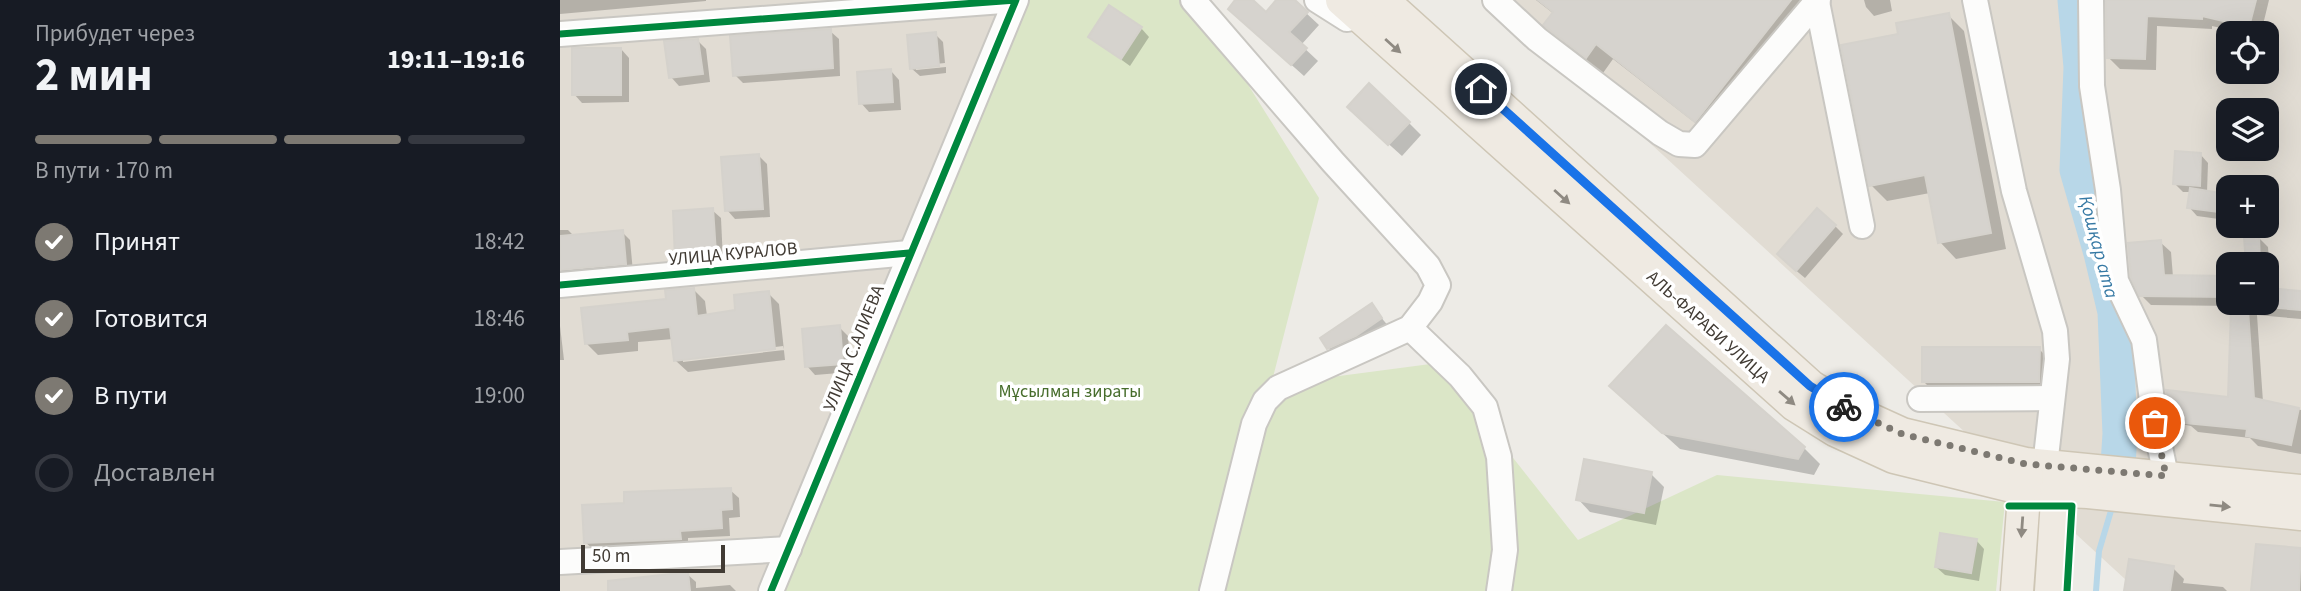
<!DOCTYPE html>
<html lang="ru">
<head>
<meta charset="utf-8">
<style>
	body { margin:0; font-family:"Source Sans 3",sans-serif; background:#242831; color:#f1f3f6; height:100vh; display:flex; flex-direction:column; font-size:26px; white-space:nowrap }
	* { box-sizing:border-box; margin:0 }
	p { font-size:23px; color:#9ea1a6 }
	.icon { flex:none; width:38px; height:38px; fill:none; stroke:currentColor; stroke-width:2; stroke-linecap:round; stroke-linejoin:round }
	.map { position:relative; flex:1; overflow:hidden }
	.side { display:flex; flex-direction:column; background:#171b24; width:560px }
	.side>* { flex:none }
	.controls { position:absolute; left:1656px; top:21px; display:grid; gap:14px }
	.controls a { display:grid; place-items:center; width:63px; height:63px; border-radius:14px; background:#171b24; box-shadow:0 7px 28px #0002; font-size:35px }
	.scale { position:absolute; left:21px; bottom:18px; width:144px; box-sizing:border-box; padding-left:7px; border:4px solid #413b34; border-top:0; font-size:19px; line-height:24px; white-space:nowrap; color:#413b34; -webkit-text-stroke:5px #fff; paint-order:stroke }
	.pin { position:absolute; display:grid; place-items:center; width:60px; height:60px; color:#fff; margin:-30px; border:4px solid #fff; border-radius:50%; box-shadow:0 2px 7px #0007 }
	.courier { position:absolute; display:grid; place-items:center; width:70px; height:70px; margin:-35px; border:5px solid #1a73e8; border-radius:50%; background:#fff; color:#222; box-shadow:0 2px 9px #0007 }
	.overview em { font-style:normal; font-weight:700 }
	.overview div { display:flex; flex-direction:column-reverse }
	.overview { display:flex; align-items:center; justify-content:space-between; height:119px; padding:0 35px }
	h1 { font-size:46px; font-weight:700; line-height:52px }
	.bar { display:grid; grid-template-columns:repeat(4,1fr); gap:10px 7px; align-content:center; height:84px; padding:0 35px }
	.bar i { height:9px; border-radius:5px; background:#363941 }
	.bar .selected { background:#7d7972 }
	.bar p { grid-column:span 4 }
	ol { padding:0 35px; list-style:none }
	li { display:flex; align-items:center; gap:21px; height:77px }
	li p { margin-inline-start:auto }
	li .icon { padding:7px; border-radius:50%; background:#7d7972; color:#fff; stroke-width:4 }
	li:last-child { color:#9ea1a6 }
	li i { width:38px; height:38px; border:4px solid #363941; border-radius:50% }
	main { display:flex; flex:1; min-height:0 }
	.map>svg:first-child { display:block }
	.residential { fill:#e1dcd3; fill-rule:evenodd }
	.green { fill:#dbe6c7 }
	.shadow { fill:#0003; fill-rule:evenodd }
	.lines { fill:none; stroke-linecap:round; stroke-linejoin:round }
	.stream { stroke:#b8d7e8; stroke-width:6 }
	.river { stroke:#b8d7e8; stroke-width:35 }
	.building { fill:#d6d3ce; stroke:#d5d2cc; stroke-width:2 }
	.minor-casing { stroke:#c9c7c2; stroke-width:28 }
	.major-casing { stroke:#cec6b5; stroke-width:35 }
	.minor { stroke:#fcfcfb; stroke-width:24 }
	.major { stroke:#efeae2; stroke-width:32 }
	.cycleway-casing { stroke:#fff; stroke-width:11 }
	.cycleway { stroke:#00873e; stroke-width:7 }
	.oneway { fill:#8f8a82 }
	.done { stroke:#7d7972; stroke-width:7; stroke-dasharray:0 12.6 }
	.route { stroke:#1a73e8; stroke-width:9 }
	.labels { text-anchor:middle; dominant-baseline:central; stroke-width:7; stroke-linejoin:round; paint-order:stroke }
	.street-label { font-size:18px; fill:#413b34; stroke:#fff }
	.park-label { font-size:18px; fill:#476d2c; stroke:#fff }
	.water-label { font-size:19px; font-style:italic; fill:#3679a4; stroke:#fff }
</style>
</head>
<body>
<main>
<section class="side">
<div class="overview"><div><h1>2 мин</h1><p>Прибудет через</p></div><em>19:11–19:16</em></div>
<div class="bar"><i class="selected"></i><i class="selected"></i><i class="selected"></i><i></i><p>В пути · 170 m</p></div>
<ol>
<li><svg class="icon" aria-label="check" viewBox="0 0 24 24"><path d="M5 12l5 5 9-10"/></svg>Принят<p>18:42</p></li>
<li><svg class="icon" aria-label="check" viewBox="0 0 24 24"><path d="M5 12l5 5 9-10"/></svg>Готовится<p>18:46</p></li>
<li><svg class="icon" aria-label="check" viewBox="0 0 24 24"><path d="M5 12l5 5 9-10"/></svg>В пути<p>19:00</p></li>
<li><i></i>Доставлен</li>
</ol>
</section>
<div class="map">
<svg width="1741" height="591" viewBox="0 0 1741 591">
	<rect width="100%" height="100%" fill="#edebe6"/>
	<g class="residential">
		<path d="M 0,0 L 477,0 L 220,591 L 0,591 Z"/>
		<path d="M 934,0 L 1741,0 L 1741,591 L 1578,591 ZM 1668,33 L 1706,33 L 1706,72 L 1668,72 ZM 1668,110 L 1706,110 L 1706,149 L 1668,149 ZM 1668,187 L 1706,187 L 1706,226 L 1668,226 ZM 1668,264 L 1706,264 L 1706,303 L 1668,303 Z"/>
	</g>
	<path class="green" d="M 456,0 L 635,0 L 759,198 L 711,385 L 878,363 L 1018,540 L 1157,475 L 1445,502 L 1436,591 L 210,591 Z"/>
	<g class="shadow">
		<path d="M 0,0 L 146,0 L 146,1 L 0,14 Z"/>
		<path d="M 678,0 L 690,0 L 706,14 L 719,0 L 732,0 L 759,25 L 741,45 L 758,61 L 744,76 L 682,21 Z"/>
		<path d="M 976,0 L 1259,0 L 1152,136 L 1053,59 L 1043,73 L 1005,43 L 986,25 L 994,14 Z"/>
		<path d="M 1304,0 L 1330,0 L 1332,11 L 1314,16 L 1306,7 Z"/>
		<path d="M 1547,0 L 1709,0 L 1701,33 L 1683,33 L 1652,26 L 1652,29 L 1597,26 L 1596,70 L 1560,69 L 1548,57 Z"/>
		<path d="M 1388,15 L 1404,31 L 1446,249 L 1396,259 L 1380,242 L 1370,193 L 1327,201 L 1311,185 L 1340,35 Z"/>
		<path d="M 581,28 L 589,37 L 570,66 L 530,37 Z"/>
		<path d="M 270,31 L 279,39 L 280,76 L 183,83 L 175,75 Z"/>
		<path d="M 375,34 L 383,42 L 385,63 L 356,66 L 356,70 L 386,67 L 386,73 L 360,76 L 351,68 Z"/>
		<path d="M 137,40 L 146,49 L 150,82 L 119,86 L 111,77 Z"/>
		<path d="M 61,49 L 69,58 L 69,102 L 22,103 L 14,94 Z"/>
		<path d="M 331,71 L 339,80 L 341,110 L 309,112 L 301,103 Z"/>
		<path d="M 802,120 L 849,123 L 861,135 L 842,156 Z"/>
		<path d="M 1640,154 L 1648,163 L 1647,192 L 1660,194 L 1668,202 L 1666,220 L 1637,216 L 1629,207 L 1631,192 L 1623,192 L 1615,184 Z"/>
		<path d="M 199,156 L 207,164 L 210,217 L 175,219 L 167,210 Z"/>
		<path d="M 152,210 L 161,218 L 163,261 L 125,267 L 117,259 Z"/>
		<path d="M 1275,226 L 1283,234 L 1245,278 L 1227,263 Z"/>
		<path d="M 0,230 L 8,230 L 14,236 L 62,232 L 70,240 L 73,272 L 0,282 Z"/>
		<path d="M 1698,237 L 1708,247 L 1711,290 L 1741,293 L 1741,319 L 1697,315 L 1703,402 L 1741,410 L 1741,454 L 1698,446 L 1690,438 L 1638,432 L 1631,426 L 1621,424 L 1611,414 L 1670,399 L 1673,306 L 1591,305 L 1581,295 L 1600,242 L 1611,252 L 1613,277 L 1668,278 L 1668,303 L 1706,303 L 1706,264 L 1687,264 L 1686,238 Z"/>
		<path d="M 133,289 L 145,301 L 147,316 L 177,312 L 208,293 L 219,304 L 225,360 L 128,372 L 116,361 L 113,339 L 78,342 L 78,351 L 38,355 L 27,344 ZM 223,346 L 224,350 L 123,362 L 123,359 Z"/>
		<path d="M 811,305 L 829,327 L 777,357 L 769,348 Z"/>
		<path d="M 0,326 L 4,360 L 0,360 Z"/>
		<path d="M 279,327 L 288,336 L 291,372 L 255,375 L 247,366 Z"/>
		<path d="M 1479,349 L 1491,361 L 1491,394 L 1376,394 L 1364,382 Z"/>
		<path d="M 1068,402 L 1244,448 L 1260,464 L 1254,475 L 1120,449 Z"/>
		<path d="M 1091,474 L 1104,487 L 1096,525 L 1030,512 L 1018,499 Z"/>
		<path d="M 170,490 L 179,498 L 180,517 L 169,518 L 170,536 L 128,538 L 128,546 L 34,550 L 25,542 Z"/>
		<path d="M 1416,540 L 1424,549 L 1419,581 L 1385,575 L 1376,567 Z"/>
		<path d="M 1698,545 L 1741,550 L 1741,591 L 1693,591 Z"/>
		<path d="M 1613,568 L 1624,579 L 1623,583 L 1663,587 L 1667,591 L 1567,591 Z"/>
		<path d="M 127,574 L 136,582 L 136,588 L 170,585 L 176,591 L 77,591 Z"/>
	</g>
	<g class="lines">
		<path class="stream" d="M 1536,591 L 1539,551 L 1553,504"/>
		<path class="river" d="M 1515,0 L 1521,67 L 1517,170 L 1541,253 L 1555,312 L 1560,434 L 1556,495"/>
	</g>
	<g class="building">
		<path d="M 675,0 L 693,0 L 706,12 L 716,0 L 735,0 L 748,12 L 729,32 L 747,48 L 731,65 L 668,9 Z"/>
		<path d="M 978,0 L 1231,0 L 1135,122 L 1036,44 L 1026,58 L 987,28 L 983,25 L 993,12 Z"/>
		<path d="M 1546,0 L 1696,0 L 1689,27 L 1642,16 L 1642,19 L 1587,16 L 1585,59 L 1547,58 Z"/>
		<path d="M 549,5 L 582,27 L 561,59 L 528,37 Z"/>
		<path d="M 1389,13 L 1431,233 L 1378,243 L 1365,175 L 1309,186 L 1281,45 L 1338,34 L 1336,23 Z"/>
		<path d="M 271,29 L 273,68 L 173,76 L 170,36 Z"/>
		<path d="M 376,32 L 379,66 L 350,69 L 347,35 Z"/>
		<path d="M 138,39 L 143,74 L 109,78 L 104,41 Z"/>
		<rect x="12" y="48" width="49" height="47"/>
		<path d="M 331,69 L 333,102 L 299,104 L 297,72 Z"/>
		<path d="M 809,83 L 850,122 L 828,145 L 787,107 Z"/>
		<path d="M 1615,151 L 1641,153 L 1640,186 L 1613,184 Z"/>
		<path d="M 199,154 L 203,209 L 165,211 L 161,157 Z"/>
		<path d="M 1630,188 L 1661,193 L 1658,212 L 1627,208 Z"/>
		<path d="M 153,208 L 156,253 L 129,255 L 130,258 L 115,259 L 113,211 Z"/>
		<path d="M 1257,208 L 1276,225 L 1236,271 L 1217,254 Z"/>
		<path d="M 63,230 L 66,264 L 0,270 L 0,236 Z"/>
		<path d="M 1699,235 L 1700,264 L 1686,264 L 1684,237 Z"/>
		<path d="M 1601,240 L 1604,275 L 1668,276 L 1668,297 L 1579,296 L 1571,278 L 1568,243 Z"/>
		<path d="M 134,288 L 137,316 L 175,310 L 174,295 L 209,291 L 215,349 L 114,361 L 110,327 L 67,332 L 68,340 L 25,344 L 21,308 L 106,299 L 105,290 Z"/>
		<path d="M 1708,288 L 1741,291 L 1741,310 L 1707,307 Z"/>
		<path d="M 812,303 L 822,318 L 796,336 L 767,349 L 760,338 Z"/>
		<path d="M 1671,308 L 1688,309 L 1694,398 L 1739,408 L 1731,445 L 1686,436 L 1687,429 L 1626,423 L 1626,418 L 1609,415 L 1606,390 L 1668,397 Z"/>
		<path d="M 280,325 L 283,364 L 245,367 L 242,329 Z"/>
		<path d="M 1106,325 L 1245,447 L 1238,459 L 1102,433 L 1049,386 Z"/>
		<path d="M 1362,347 L 1480,347 L 1479,382 L 1362,382 Z"/>
		<path d="M 1024,459 L 1092,472 L 1084,513 L 1016,500 Z"/>
		<path d="M 171,488 L 172,509 L 161,510 L 162,528 L 120,531 L 121,539 L 24,543 L 22,505 L 64,503 L 64,492 Z"/>
		<path d="M 1380,533 L 1417,539 L 1411,573 L 1375,567 Z"/>
		<path d="M 1696,544 L 1741,548 L 1739,591 L 1691,591 Z"/>
		<path d="M 1569,559 L 1614,566 L 1610,591 L 1564,591 Z"/>
		<path d="M 128,572 L 130,591 L 48,591 L 48,581 Z"/>
	</g>
	<g class="lines">
		<defs>
			<g id="minor">
				<path d="M 633,0 L 773,162 L 868,266 L 878,285 L 870,302 L 850,328 L 718,388 L 705,401 L 694,424 L 652,591"/>
				<path d="M 757,0 L 787,19 L 799,16"/>
				<path d="M 935,0 L 977,39 L 1100,133 L 1119,144 L 1135,145 L 1258,0"/>
				<path d="M 1415,0 L 1454,191 L 1495,331 L 1497,359 L 1485,466"/>
				<path d="M 1531,0 L 1532,86 L 1548,190 L 1556,281 L 1584,340 L 1595,423 L 1606,476"/>
				<path d="M 1257,2 L 1302,226"/>
				<path d="M 0,34 L 456,0 L 211,591"/>
				<path d="M 0,285 L 349,253"/>
				<path d="M 850,328 L 900,376 L 925,407 L 939,457 L 945,550 L 939,591"/>
				<path d="M 1360,399 L 1492,398"/>
				<path d="M 0,562 L 229,549"/>
			</g>
			<g id="major">
				<path d="M 782,0 L 1235,405 L 1275,430 L 1334,457 L 1464,489 L 1528,492 L 1741,514"/>
				<path d="M 822,0 L 1250,386 L 1287,409 L 1342,434 L 1466,464 L 1741,491"/>
				<path d="M 1457,591 L 1466,468"/>
				<path d="M 1491,591 L 1499,470"/>
			</g>
		</defs>
		<use href="#minor" class="minor-casing"/>
		<use href="#major" class="major-casing"/>
		<use href="#minor" class="minor"/>
		<use href="#major" class="major"/>
		<defs>
			<g id="cycleway">
				<path d="M 0,34 L 456,0 L 211,591"/>
				<path d="M 0,285 L 349,253"/>
				<path d="M 1449,506 L 1512,506 L 1507,591"/>
			</g>
		</defs>
		<use href="#cycleway" class="cycleway-casing"/>
		<use href="#cycleway" class="cycleway"/>
	</g>
	<defs><path id="oneway-solid" d="M-6-.8H1V-3.2L6.5 0L1 3.2V.8H-6Z" transform="scale(1.75)"/></defs>
	<g class="oneway">
		<use href="#oneway-solid" transform="translate(833 46) rotate(42)"/>
		<use href="#oneway-solid" transform="translate(1002 197) rotate(42)"/>
		<use href="#oneway-solid" transform="translate(1227 398) rotate(41)"/>
		<use href="#oneway-solid" transform="translate(1660 506) rotate(6)"/>
		<use href="#oneway-solid" transform="translate(1462 527) rotate(94)"/>
	</g>
	<g class="lines">
		<path class="done" d="M 1284,407 L 1342,434 L 1466,464 L 1606,476 L 1595,423"/>
		<path class="route" d="M 921,89 L 1250,386 L 1284,407"/>
	</g>
	<g class="labels">
		<g class="street-label">
			<text transform="translate(173 254) rotate(-5)">УЛИЦА КУРАЛОВ</text>
			<text transform="translate(1148 327) rotate(42)">АЛЬ-ФАРАБИ УЛИЦА</text>
			<text transform="translate(294 348) rotate(-68)">УЛИЦА С.АЛИЕВА</text>
		</g>
		<g class="park-label">
			<text x="510" y="391">Мұсылман зираты</text>
		</g>
		<g class="water-label">
			<text transform="translate(1538 247) rotate(75)">Қошқар ата</text>
		</g>
	</g>
</svg>
<div class="controls">
<a><svg class="icon" aria-label="locate" viewBox="0 0 24 24"><circle cx="12" cy="12" r="6"/><path d="M12 2v4M12 18v4M2 12h4M18 12h4"/></svg></a>
<a><svg class="icon" aria-label="layers" viewBox="0 0 24 24"><path d="M12 4l9 5-9 5-9-5zM3 14l9 5 9-5"/></svg></a>
<a>+</a>
<a>−</a>
</div>
<div class="scale">50 m</div>
<div class="pin" style="left:1595px;top:423px;background:#ea580c"><svg class="icon" aria-label="bag" viewBox="0 0 24 24"><path d="M5 8h14l-1 12H6zM9 8a3 3 0 0 1 6 0"/></svg></div>
<div class="pin" style="left:921px;top:89px;background:#1f2937"><svg class="icon" aria-label="home" viewBox="0 0 24 24"><path d="M3 11l9-7 9 7M6 9v11h12V9"/></svg></div>
<div class="courier" style="left:1284px;top:407px"><svg class="icon" aria-label="bike" viewBox="0 0 24 24"><circle cx="6" cy="16" r="4"/><circle cx="18" cy="16" r="4"/><path d="M6 16l4-8h5l3 8M10 8l3 8H6M13 5h3"/></svg></div>
</div>
</main>
</body>
</html>
